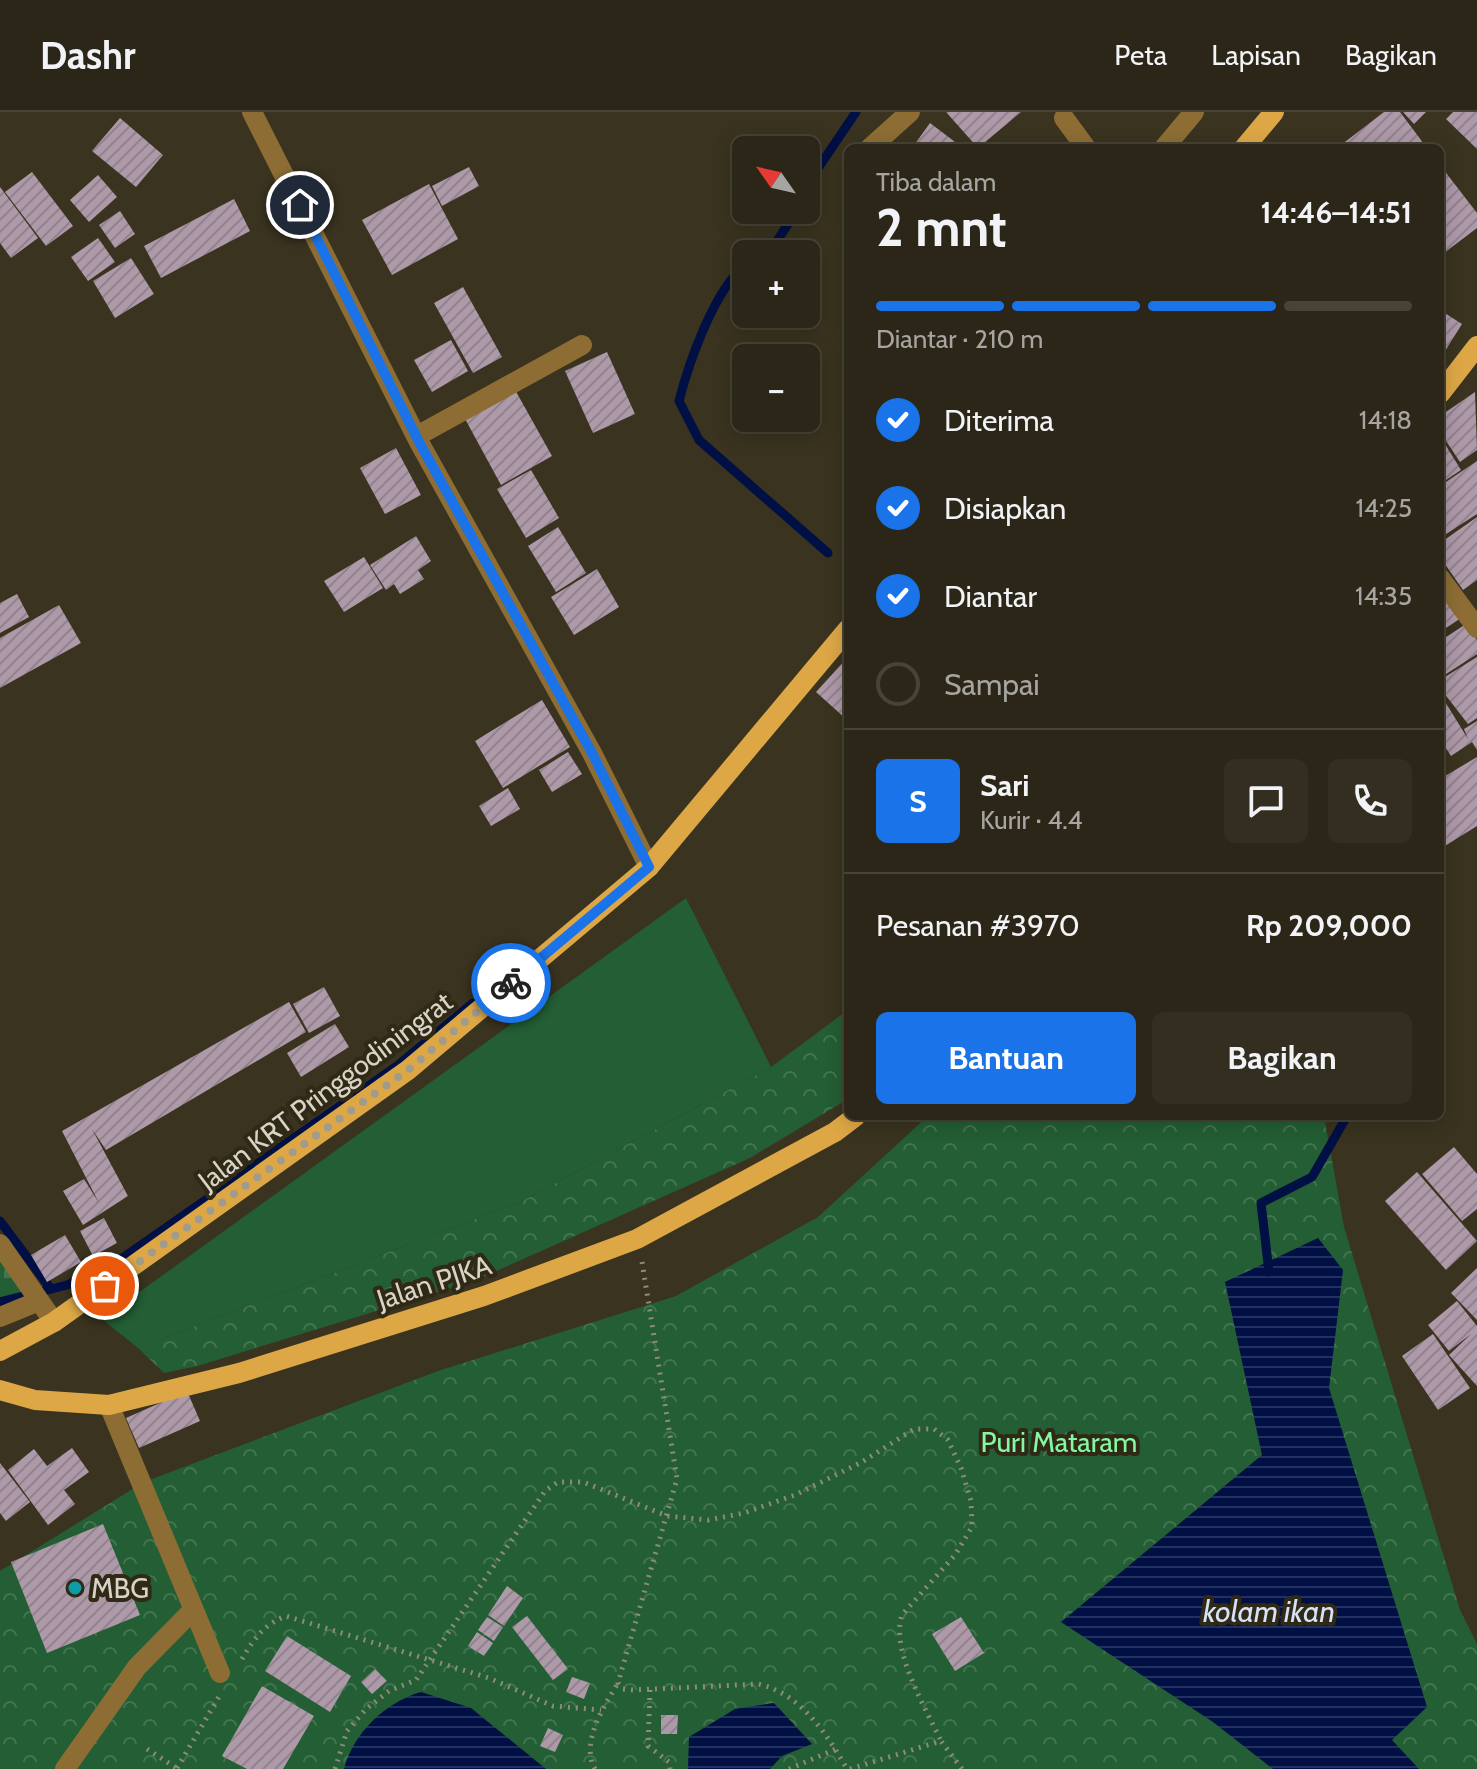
<!DOCTYPE html>
<html lang="id">
<head>
<meta charset="utf-8">
<style>
	body { margin:0; font-family:Cabin,sans-serif; background:#332e20; color:#f1f3f6; height:100vh; display:flex; flex-direction:column; font-size:30px; white-space:nowrap }
	* { box-sizing:border-box; margin:0 }
	p { font-size:26px; color:#a6a5a1 }
	.icon { flex:none; width:44px; height:44px; fill:none; stroke:currentColor; stroke-width:2; stroke-linecap:round; stroke-linejoin:round }
	.map { position:relative; flex:1; overflow:hidden }
	.side { position:absolute; left:844px; top:32px; width:600px; height:976px; display:flex; flex-direction:column; background:#2b2617; border-radius:12px; box-shadow:0 4px 20px #0003,0 0 0 2px #474336 }
	.side>* { flex:none }
	.needle { width:52px; rotate:304deg }
	.fabs { position:absolute; left:732px; top:24px; display:grid; gap:16px }
	.fabs a { display:grid; place-items:center; width:88px; height:88px; border-radius:12px; background:#2b2617; box-shadow:0 4px 20px #0003,0 0 0 2px #474336; font-size:40px }
	.pin { position:absolute; display:grid; place-items:center; width:68px; height:68px; color:#fff; margin:-34px; border:4px solid #fff; border-radius:50%; box-shadow:0 2px 8px #0007 }
	.courier { position:absolute; display:grid; place-items:center; width:80px; height:80px; margin:-40px; border:6px solid #1a73e8; border-radius:50%; background:#fff; color:#222; box-shadow:0 2px 10px #0007 }
	.headline em { font-style:normal; font-weight:800 }
	.headline div { display:flex; flex-direction:column-reverse }
	.headline { display:flex; align-items:center; justify-content:space-between; height:136px; padding:0 32px }
	h1 { font-size:52px; font-weight:800; line-height:60px }
	.bar { display:grid; grid-template-columns:repeat(4,1fr); gap:12px 8px; align-content:center; height:96px; padding:0 32px }
	.bar i { height:10px; border-radius:6px; background:#474336 }
	.bar .current { background:#1a73e8 }
	.bar p { grid-column:span 4 }
	.line { display:flex; align-items:center; gap:20px; padding:0 32px; border-top:2px solid #474336 }
	.line div { flex:1 }
	.round { display:grid; place-items:center; flex:none; width:84px; height:84px; border-radius:12px; background:#332e20 }
	ol { padding:0 32px; list-style:none }
	li { display:flex; align-items:center; gap:24px; height:88px }
	li p { margin-inline-start:auto }
	li .icon { padding:8px; border-radius:50%; background:#1a73e8; color:#fff; stroke-width:4 }
	li:last-child { color:#a6a5a1 }
	li i { width:44px; height:44px; border:4px solid #474336; border-radius:50% }
	.cta { display:flex; gap:16px; margin-top:auto; padding:16px 32px }
	.cta a { flex:1; height:92px; border-radius:12px; background:#1a73e8; color:#fff; font-size:32px; font-weight:800; line-height:92px; text-align:center }
	.cta a+a { background:#332e20; color:#f1f3f6 }
	header { display:flex; align-items:center; gap:48px; box-sizing:border-box; height:112px; padding:0 40px; background:#2b2617; border-bottom:2px solid #474336 }
	header strong { font-size:38px }
	nav { display:flex; gap:44px; margin-inline-start:auto; font-size:28px }
	.map>svg:first-child { display:block }
	.green { fill:#235e34 }
	.cemetery { fill:url(#cemetery-stones) }
	.park { fill:url(#park-crowns) }
	.water { fill:url(#water-rules) }
	.lines { fill:none; stroke-linecap:round; stroke-linejoin:round }
	.stream { stroke:#000f44; stroke-width:9 }
	.building { fill:url(#building-hatch) }
	.path { stroke:#8f8a7a; stroke-width:5; stroke-dasharray:2 6; stroke-linecap:butt }
	.minor { stroke:#8d6d34; stroke-width:20 }
	.major { stroke:#dda746; stroke-width:20 }
	.done { stroke:#a09b8c; stroke-width:8; stroke-dasharray:0 14.4 }
	.route { stroke:#1a73e8; stroke-width:10 }
	.culture-dot { fill:#0f9aa8; stroke:#2f2915; stroke-width:3 }
	.labels { text-anchor:middle; dominant-baseline:central; stroke-width:8; stroke-linejoin:round; paint-order:stroke }
	.street-label { font-size:28px; fill:#d7d3c7; stroke:#2f2915 }
	.park-label { font-size:28px; fill:#83f7a1; stroke:#2f2915 }
	.poi-label { font-size:28px; fill:#d7d3c7; stroke:#2f2915; text-anchor:start }
	.water-label { font-size:30px; font-style:italic; fill:#d5e2f7; stroke:#2f2915 }
</style>
</head>
<body>
<header>
<strong>Dashr</strong>
<nav><a>Peta</a><a>Lapisan</a><a>Bagikan</a></nav>
</header>
<div class="map">
<svg width="1477" height="1657" viewBox="0 0 1477 1657">
	<defs>
		<pattern id="cemetery-stones" width="16" height="16" patternUnits="userSpaceOnUse" patternTransform="scale(2)"><rect width="16" height="16" fill="#235e34"/><path d="M2 7V4a2 2 0 0 1 4 0v3zM10 15v-3a2 2 0 0 1 4 0v3z" fill="#427450"/></pattern>
		<pattern id="park-crowns" width="20" height="18" patternUnits="userSpaceOnUse" patternTransform="scale(2)"><rect width="20" height="18" fill="#235e34"/><path d="M2 6a3 3 0 1 1 6 0M12 15a3 3 0 1 1 6 0" fill="none" stroke="#427450"/></pattern>
		<pattern id="water-rules" width="6" height="5" patternUnits="userSpaceOnUse" patternTransform="scale(2)"><rect width="6" height="5" fill="#000f44"/><path d="M0 2.5h6" fill="none" stroke="#24315e"/></pattern>
		<pattern id="building-hatch" width="6" height="6" patternUnits="userSpaceOnUse" patternTransform="scale(2)"><rect width="6" height="6" fill="#ae99a9"/><path d="M-1 1l2-2M0 6l6-6M5 7l2-2" fill="none" stroke="#92828e"/></pattern>
	</defs>
	<rect width="100%" height="100%" fill="#39331f"/>
	<path class="green" d="M 686,786 L 771,955 L 522,1089 L 138,1236 L 102,1207 Z"/>
	<path class="cemetery" d="M 0,1136 L 36,1184 L 0,1199 Z"/>
	<g class="park">
		<path d="M 848,898 L 848,987 L 750,1046 L 474,1169 L 197,1254 L 164,1261 L 138,1236 L 522,1089 L 771,955 Z"/>
		<path d="M 928,1004 L 1324,1004 L 1344,1115 L 1460,1498 L 1477,1532 L 1477,1657 L 0,1657 L 0,1459 L 144,1370 L 438,1259 L 676,1184 L 818,1105 Z"/>
	</g>
	<g class="water">
		<path d="M 1318,1126 L 1343,1158 L 1329,1276 L 1427,1595 L 1392,1628 L 1419,1657 L 1273,1657 L 1213,1610 L 1061,1510 L 1262,1343 L 1225,1170 Z"/>
		<path d="M 421,1580 L 471,1596 L 546,1657 L 344,1657 C 353,1621 386,1590 421,1580 Z"/>
		<path d="M 774,1591 L 812,1632 L 782,1644 L 770,1657 L 688,1657 L 689,1625 L 735,1597 Z"/>
	</g>
	<g class="lines">
		<g class="stream">
			<path d="M 806,74 L 856,0"/>
			<path d="M 760,142 L 775,132 L 797,98"/>
			<path d="M 746,152 C 714,178 689,250 679,289 L 699,328 L 828,441"/>
			<path d="M 0,1109 L 51,1177"/>
			<path d="M 1269,1160 L 1261,1091 L 1312,1065 L 1347,1004"/>
			<path d="M 0,1190 L 67,1173 L 117,1150 L 397,954 L 473,891"/>
		</g>
	</g>
	<g class="building">
		<path d="M 946,0 L 1021,0 L 978,36 Z"/>
		<path d="M 1384,0 L 1400,0 L 1427,36 L 1337,36 Z"/>
		<path d="M 1403,0 L 1426,0 L 1414,12 Z"/>
		<path d="M 1453,0 L 1477,0 L 1477,37 L 1446,7 Z"/>
		<path d="M 120,6 L 163,43 L 136,75 L 92,39 Z"/>
		<path d="M 930,11 L 963,36 L 912,36 Z"/>
		<path d="M 1440,53 L 1477,101 L 1477,116 L 1440,144 Z"/>
		<path d="M 469,55 L 479,74 L 442,94 L 432,74 Z"/>
		<path d="M 32,60 L 73,114 L 46,134 L 5,80 Z"/>
		<path d="M 98,63 L 117,85 L 89,110 L 70,88 Z"/>
		<path d="M 429,72 L 458,127 L 392,163 L 362,108 Z"/>
		<path d="M 0,75 L 38,126 L 11,146 L 0,131 Z"/>
		<path d="M 234,87 L 250,119 L 161,166 L 144,134 Z"/>
		<path d="M 120,99 L 135,122 L 115,136 L 99,113 Z"/>
		<path d="M 98,126 L 115,150 L 88,169 L 71,145 Z"/>
		<path d="M 131,146 L 154,182 L 115,206 L 93,169 Z"/>
		<path d="M 463,175 L 502,245 L 473,261 L 434,191 Z"/>
		<path d="M 1440,198 L 1462,212 L 1440,247 Z"/>
		<path d="M 451,228 L 468,259 L 432,280 L 414,248 Z"/>
		<path d="M 607,240 L 635,302 L 593,321 L 565,259 Z"/>
		<path d="M 514,276 L 552,344 L 501,373 L 464,305 Z"/>
		<path d="M 1475,280 L 1477,338 L 1460,350 L 1440,320 L 1440,304 Z"/>
		<path d="M 1440,324 L 1461,358 L 1440,372 Z"/>
		<path d="M 396,336 L 421,383 L 385,402 L 360,356 Z"/>
		<path d="M 1477,349 L 1477,402 L 1440,426 L 1440,374 Z"/>
		<path d="M 531,358 L 559,406 L 526,426 L 497,377 Z"/>
		<path d="M 1477,405 L 1477,468 L 1463,478 L 1440,445 L 1440,431 Z"/>
		<path d="M 558,415 L 586,461 L 556,480 L 528,434 Z"/>
		<path d="M 416,424 L 431,449 L 418,458 L 424,467 L 400,482 L 394,472 L 386,478 L 370,453 Z"/>
		<path d="M 364,445 L 383,476 L 344,500 L 324,469 Z"/>
		<path d="M 597,457 L 619,495 L 574,523 L 551,485 Z"/>
		<path d="M 1440,474 L 1461,506 L 1440,520 Z"/>
		<path d="M 17,482 L 29,505 L 0,521 L 0,491 Z"/>
		<path d="M 59,493 L 81,531 L 0,576 L 0,526 Z"/>
		<path d="M 1466,512 L 1477,528 L 1477,542 L 1440,566 L 1440,529 Z"/>
		<path d="M 848,545 L 848,605 L 846,607 L 816,580 Z"/>
		<path d="M 1477,545 L 1477,606 L 1468,612 L 1440,576 L 1440,568 Z"/>
		<path d="M 542,588 L 570,635 L 503,676 L 475,629 Z"/>
		<path d="M 1444,588 L 1468,627 L 1464,617 L 1477,609 L 1477,638 L 1472,630 L 1451,644 L 1440,627 L 1440,591 Z"/>
		<path d="M 568,640 L 582,662 L 552,680 L 539,658 Z"/>
		<path d="M 1477,645 L 1477,714 L 1440,737 L 1440,667 Z"/>
		<path d="M 508,676 L 520,697 L 491,714 L 479,694 Z"/>
		<path d="M 324,875 L 340,904 L 309,921 L 293,892 Z"/>
		<path d="M 289,890 L 306,920 L 106,1038 L 92,1017 L 128,1084 L 83,1113 L 63,1079 L 84,1067 L 99,1091 L 62,1019 Z"/>
		<path d="M 335,912 L 349,935 L 301,965 L 287,941 Z"/>
		<path d="M 1454,1035 L 1477,1062 L 1477,1097 L 1462,1109 L 1422,1062 Z"/>
		<path d="M 1417,1060 L 1477,1129 L 1446,1158 L 1385,1089 Z"/>
		<path d="M 104,1106 L 117,1131 L 93,1144 L 80,1119 Z"/>
		<path d="M 65,1123 L 81,1150 L 47,1170 L 31,1143 Z"/>
		<path d="M 1477,1156 L 1477,1208 L 1451,1181 Z"/>
		<path d="M 1457,1189 L 1477,1214 L 1477,1274 L 1449,1243 L 1471,1222 L 1449,1239 L 1428,1213 Z"/>
		<path d="M 1433,1222 L 1470,1276 L 1438,1298 L 1402,1244 Z"/>
		<path d="M 187,1279 L 200,1309 L 139,1336 L 126,1306 Z"/>
		<path d="M 72,1336 L 89,1360 L 64,1378 L 75,1392 L 48,1413 L 8,1358 L 34,1337 L 47,1354 Z"/>
		<path d="M 0,1351 L 30,1390 L 6,1409 L 0,1401 Z"/>
		<path d="M 103,1412 L 140,1503 L 47,1541 L 11,1450 Z"/>
		<path d="M 507,1474 L 523,1486 L 504,1514 L 488,1503 Z"/>
		<path d="M 527,1504 L 568,1557 L 553,1568 L 512,1515 Z"/>
		<path d="M 487,1505 L 503,1515 L 494,1529 L 478,1518 Z"/>
		<path d="M 961,1505 L 984,1541 L 955,1559 L 932,1522 Z"/>
		<path d="M 477,1520 L 493,1531 L 484,1544 L 468,1534 Z"/>
		<path d="M 287,1524 L 351,1564 L 330,1600 L 265,1559 Z"/>
		<path d="M 375,1557 L 387,1569 L 372,1582 L 361,1570 Z"/>
		<path d="M 572,1565 L 590,1571 L 584,1587 L 566,1580 Z"/>
		<path d="M 262,1574 L 314,1604 L 283,1657 L 247,1657 L 222,1644 Z"/>
		<path d="M 661,1603 L 678,1603 L 677,1622 L 661,1622 Z"/>
		<path d="M 548,1616 L 563,1623 L 555,1640 L 540,1634 Z"/>
	</g>
	<g class="lines">
		<g class="path">
			<path d="M 642,1150 L 677,1367 L 618,1571 L 623,1577 L 633,1578 L 758,1572 C 800,1581 827,1622 847,1657"/>
			<path d="M 242,1547 C 253,1528 264,1512 286,1504 L 489,1566 L 553,1594 L 601,1598"/>
			<path d="M 650,1578 L 648,1634 L 669,1650 L 670,1657"/>
			<path d="M 147,1637 L 178,1657"/>
			<path d="M 177,1656 L 220,1583"/>
			<path d="M 335,1657 L 347,1619 L 366,1597 L 389,1579 L 416,1568 L 545,1379 L 558,1370 L 583,1370 L 667,1404 L 708,1408 L 744,1401 L 795,1383 L 862,1350 L 914,1317 L 934,1317 L 948,1328 L 961,1356 L 971,1389 L 972,1415 L 955,1443 L 902,1503 C 890,1537 926,1597 941,1629"/>
			<path d="M 595,1657 C 580,1631 604,1594 618,1571"/>
			<path d="M 789,1657 L 836,1637"/>
			<path d="M 850,1657 L 941,1629 L 962,1657"/>
		</g>
		<g class="minor">
			<path d="M 252,0 L 419,330 L 592,641 L 649,755"/>
			<path d="M 1064,6 L 1086,36"/>
			<path d="M 870,36 L 910,0"/>
			<path d="M 1164,36 L 1194,0"/>
			<path d="M 417,324 L 582,233"/>
			<path d="M 1440,466 L 1477,516"/>
			<path d="M 0,1132 L 54,1210"/>
			<path d="M 0,1205 L 39,1189"/>
			<path d="M 109,1293 L 220,1561"/>
			<path d="M 65,1657 L 137,1555 L 193,1498"/>
		</g>
		<g class="major">
			<path d="M 1244,36 L 1274,0"/>
			<path d="M 1440,282 L 1477,234"/>
			<path d="M 0,1239 L 54,1210 L 408,958 L 649,755 L 848,517"/>
			<path d="M 0,1278 L 35,1288 L 109,1293 L 239,1261 L 484,1184 L 637,1127 L 835,1020 L 856,1004"/>
		</g>
	</g>
	<g class="lines">
		<path class="done" d="M 105,1174 L 408,958 L 511,871"/>
		<path class="route" d="M 300,93 L 419,330 L 592,641 L 649,755 L 511,871"/>
	</g>
	<circle class="culture-dot" cx="75" cy="1476" r="8"/>
	<g class="labels">
		<g class="street-label">
			<text transform="translate(325 979) rotate(-37)">Jalan KRT Pringgodiningrat</text>
			<text transform="translate(434 1170) rotate(-18)">Jalan PJKA</text>
		</g>
		<g class="park-label">
			<text x="1059" y="1330">Puri Mataram</text>
		</g>
		<g class="poi-label">
			<text x="91" y="1476">MBG</text>
		</g>
		<g class="water-label">
			<text x="1269" y="1499">kolam ikan</text>
		</g>
	</g>
</svg>
<div class="fabs">
<a><svg class="needle" viewBox="-14 -14 28 28"><path d="M0-13l5 13h-10z" fill="#e53935"/><path d="M0 13l5-13h-10z" fill="#a6a5a1"/></svg></a>
<a>+</a>
<a>−</a>
</div>
<div class="pin" style="left:105px;top:1174px;background:#ea580c"><svg class="icon" aria-label="bag" viewBox="0 0 24 24"><path d="M5 8h14l-1 12H6zM9 8a3 3 0 0 1 6 0"/></svg></div>
<div class="pin" style="left:300px;top:93px;background:#1f2937"><svg class="icon" aria-label="home" viewBox="0 0 24 24"><path d="M3 11l9-7 9 7M6 9v11h12V9"/></svg></div>
<div class="courier" style="left:511px;top:871px"><svg class="icon" aria-label="bike" viewBox="0 0 24 24"><circle cx="6" cy="16" r="4"/><circle cx="18" cy="16" r="4"/><path d="M6 16l4-8h5l3 8M10 8l3 8H6M13 5h3"/></svg></div>
<section class="side">
<div class="headline"><div><h1>2 mnt</h1><p>Tiba dalam</p></div><em>14:46–14:51</em></div>
<div class="bar"><i class="current"></i><i class="current"></i><i class="current"></i><i></i><p>Diantar · 210 m</p></div>
<ol>
<li><svg class="icon" aria-label="check" viewBox="0 0 24 24"><path d="M5 12l5 5 9-10"/></svg>Diterima<p>14:18</p></li>
<li><svg class="icon" aria-label="check" viewBox="0 0 24 24"><path d="M5 12l5 5 9-10"/></svg>Disiapkan<p>14:25</p></li>
<li><svg class="icon" aria-label="check" viewBox="0 0 24 24"><path d="M5 12l5 5 9-10"/></svg>Diantar<p>14:35</p></li>
<li><i></i>Sampai</li>
</ol>
<div class="line" style="height:144px"><b class="round" style="background:#1a73e8;color:#fff">S</b><div><b>Sari</b><p>Kurir · 4.4</p></div><a class="round"><svg class="icon" aria-label="chat" viewBox="0 0 24 24"><path d="M4 5h16v11H9l-5 4z"/></svg></a><a class="round"><svg class="icon" aria-label="phone" viewBox="0 0 24 24"><path d="M5 4h4l2 5-3 2q2 4 5 5l2-3 5 2v4C11 20 4 13 5 4z"/></svg></a></div>
<div class="line" style="height:104px"><div>Pesanan #3970</div><b>Rp 209,000</b></div>
<div class="cta"><a>Bantuan</a><a>Bagikan</a></div>
</section>
</div>
</body>
</html>
